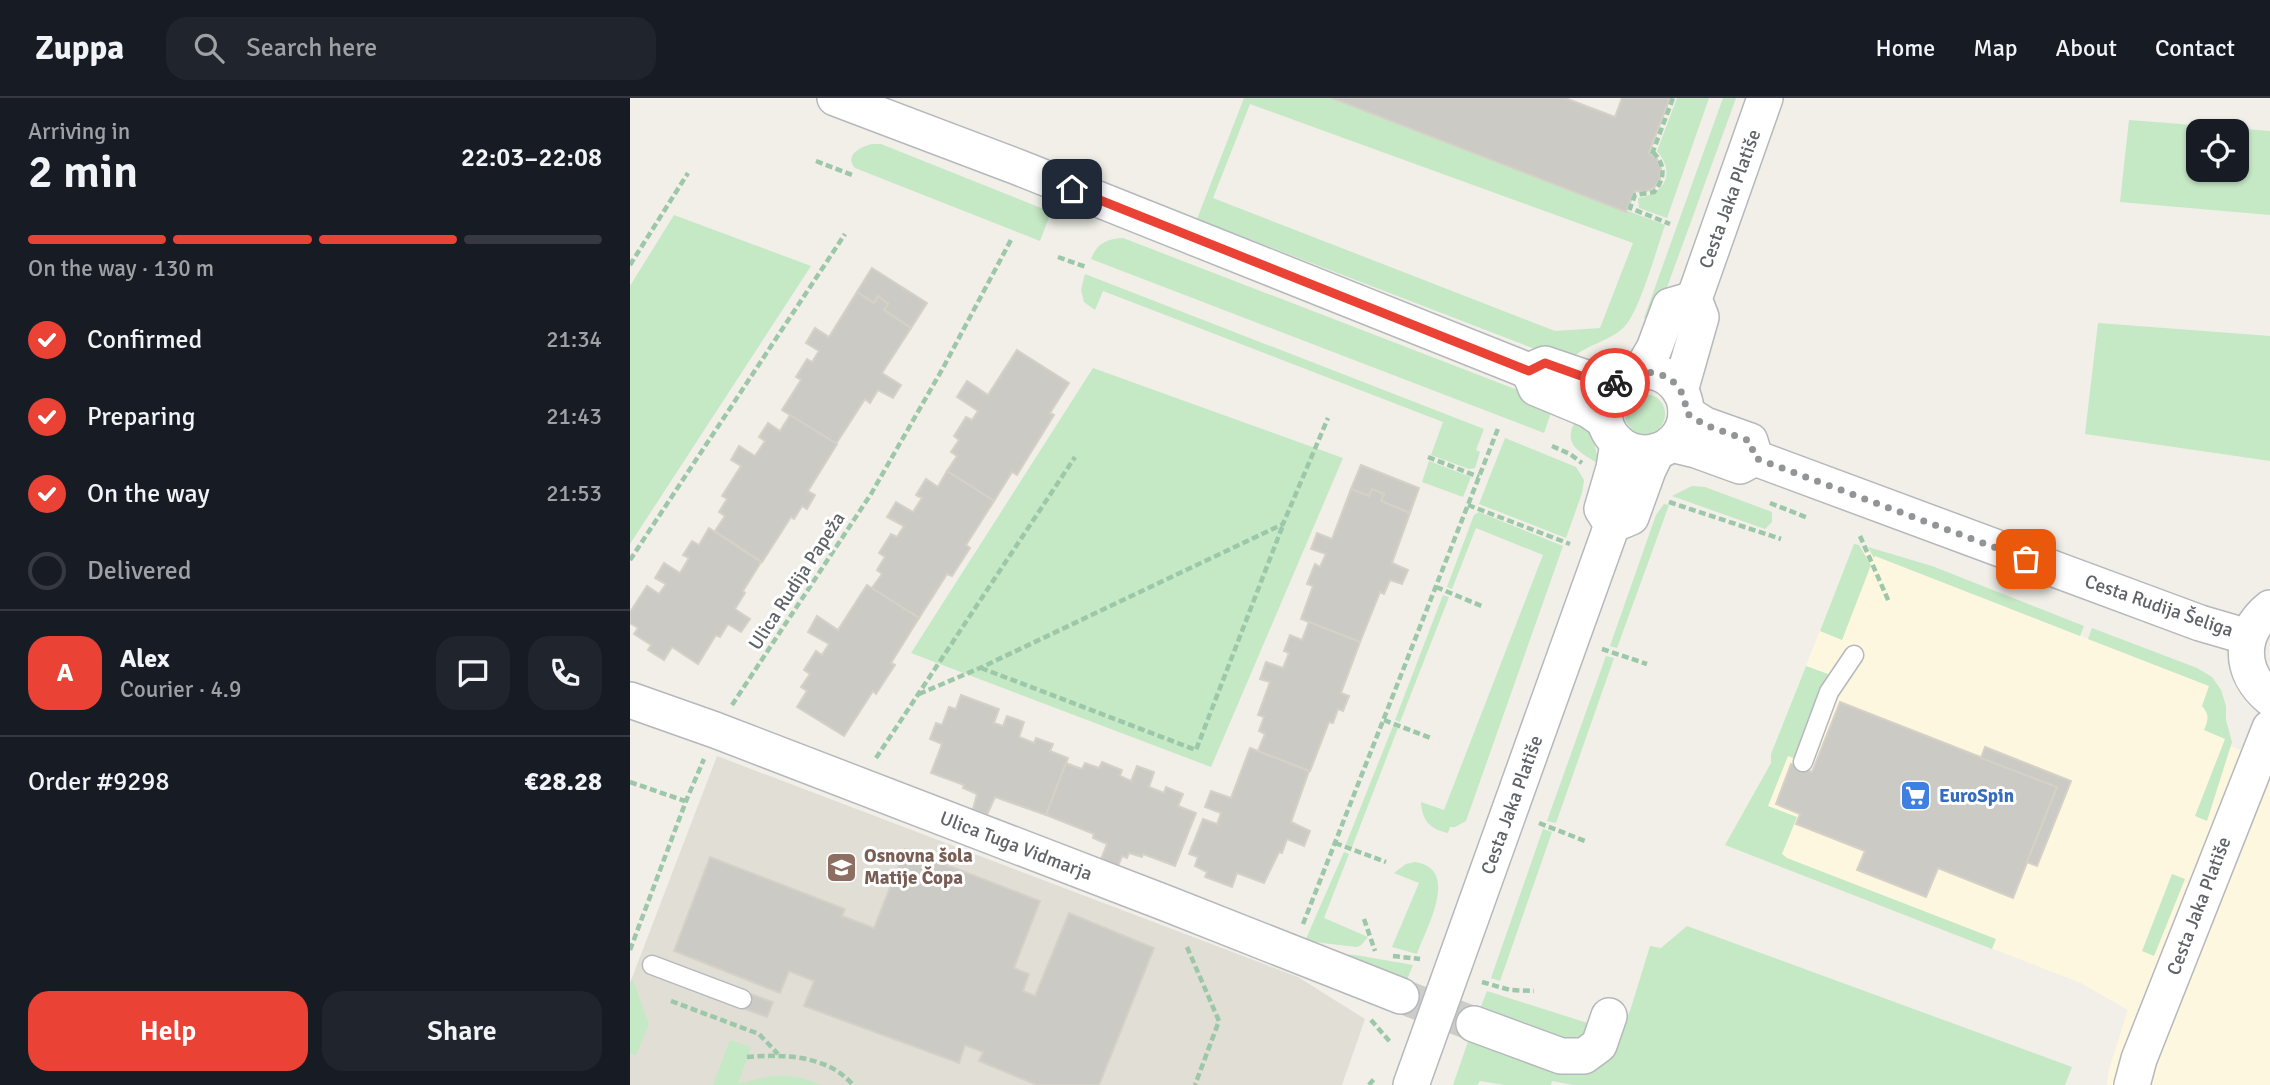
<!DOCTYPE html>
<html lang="en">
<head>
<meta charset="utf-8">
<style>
	body { margin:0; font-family:Signika,sans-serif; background:#20242c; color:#f1f3f6; height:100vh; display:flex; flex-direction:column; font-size:26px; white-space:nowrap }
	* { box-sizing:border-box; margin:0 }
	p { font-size:23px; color:#9ea1a6 }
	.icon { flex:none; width:38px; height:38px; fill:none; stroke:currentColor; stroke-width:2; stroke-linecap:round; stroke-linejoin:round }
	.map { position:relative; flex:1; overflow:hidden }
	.panel { display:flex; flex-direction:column; background:#171b24; width:630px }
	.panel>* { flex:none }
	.tools { position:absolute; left:1556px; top:21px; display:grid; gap:14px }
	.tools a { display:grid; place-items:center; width:63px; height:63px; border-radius:14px; background:#171b24; box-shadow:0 2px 5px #0004; font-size:35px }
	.pin { position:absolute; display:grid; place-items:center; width:60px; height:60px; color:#fff; margin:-30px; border-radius:14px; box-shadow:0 4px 10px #0006 }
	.courier { position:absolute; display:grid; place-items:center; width:70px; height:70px; margin:-35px; border:5px solid #ea4335; border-radius:50%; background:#fff; color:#222; box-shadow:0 2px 9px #0007 }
	.overview em { font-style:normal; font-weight:600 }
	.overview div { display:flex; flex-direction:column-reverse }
	.overview { display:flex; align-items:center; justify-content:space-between; height:119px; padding:0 28px }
	h1 { font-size:46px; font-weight:600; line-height:52px }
	.bar { display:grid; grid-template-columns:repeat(4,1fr); gap:10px 7px; align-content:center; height:84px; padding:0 28px }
	.bar i { height:9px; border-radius:5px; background:#363941 }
	.bar .current { background:#ea4335 }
	.bar p { grid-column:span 4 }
	.line { display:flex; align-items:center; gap:18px; padding:0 28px; border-top:2px solid #363941 }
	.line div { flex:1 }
	.round { display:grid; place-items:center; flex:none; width:74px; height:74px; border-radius:21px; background:#20242c }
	ol { padding:0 28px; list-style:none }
	li { display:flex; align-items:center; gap:21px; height:77px }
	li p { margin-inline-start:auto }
	li .icon { padding:7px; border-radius:50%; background:#ea4335; color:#fff; stroke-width:4 }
	li:last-child { color:#9ea1a6 }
	li i { width:38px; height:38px; border:4px solid #363941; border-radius:50% }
	.primary-button { display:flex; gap:14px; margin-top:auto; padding:14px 28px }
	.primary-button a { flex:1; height:80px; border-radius:21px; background:#ea4335; color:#fff; font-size:28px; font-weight:600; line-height:80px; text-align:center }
	.primary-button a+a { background:#20242c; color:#f1f3f6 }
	header { display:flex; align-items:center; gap:42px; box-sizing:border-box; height:98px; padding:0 35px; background:#171b24; border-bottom:2px solid #363941 }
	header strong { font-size:33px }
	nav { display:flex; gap:38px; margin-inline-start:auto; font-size:24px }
	.search { width:490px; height:63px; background:#20242c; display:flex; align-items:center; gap:18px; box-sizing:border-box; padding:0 24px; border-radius:21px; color:#9ea1a6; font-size:26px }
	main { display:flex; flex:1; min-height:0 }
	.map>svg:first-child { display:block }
	.commercial { fill:#fef7e0 }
	.education { fill:#e1ded6 }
	.green { fill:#c5e8c5; fill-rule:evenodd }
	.building { fill:#cccac5; stroke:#d6d1c6; stroke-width:2 }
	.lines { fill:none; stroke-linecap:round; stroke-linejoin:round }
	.street-tunnel { stroke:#ccccc8; stroke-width:35; stroke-dasharray:35 18; stroke-linecap:butt }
	.lane-casing { stroke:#b5b8bc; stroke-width:21 }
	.street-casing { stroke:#b5b8bc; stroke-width:38 }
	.path { stroke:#9cc7a9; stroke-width:4.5; stroke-dasharray:7 3.5; stroke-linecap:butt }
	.lane { stroke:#fff; stroke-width:18 }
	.street { stroke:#fff; stroke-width:35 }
	.done { stroke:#929495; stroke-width:7; stroke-dasharray:0 12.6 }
	.route { stroke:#ea4335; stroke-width:9 }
	.labels { text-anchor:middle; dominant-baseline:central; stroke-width:6; stroke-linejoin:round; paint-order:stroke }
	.street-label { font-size:19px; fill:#5f6368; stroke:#fff }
	.shop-label { font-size:19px; font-weight:bold; fill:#366cbe; stroke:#fff; text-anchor:start }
	.education-label { font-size:19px; font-weight:bold; fill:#785e54; stroke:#fff; text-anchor:start }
</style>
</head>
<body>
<header>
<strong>Zuppa</strong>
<div class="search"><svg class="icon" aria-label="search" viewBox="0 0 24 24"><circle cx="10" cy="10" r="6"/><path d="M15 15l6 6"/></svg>Search here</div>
<nav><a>Home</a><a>Map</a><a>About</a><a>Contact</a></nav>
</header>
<main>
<section class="panel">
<div class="overview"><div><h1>2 min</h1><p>Arriving in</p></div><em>22:03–22:08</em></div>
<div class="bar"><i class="current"></i><i class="current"></i><i class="current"></i><i></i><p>On the way · 130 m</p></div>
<ol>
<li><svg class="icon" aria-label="check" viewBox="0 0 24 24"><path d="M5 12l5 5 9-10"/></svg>Confirmed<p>21:34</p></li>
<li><svg class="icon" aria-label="check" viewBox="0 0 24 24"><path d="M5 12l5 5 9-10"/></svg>Preparing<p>21:43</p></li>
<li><svg class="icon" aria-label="check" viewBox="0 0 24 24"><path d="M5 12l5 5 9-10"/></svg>On the way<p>21:53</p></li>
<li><i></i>Delivered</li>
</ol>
<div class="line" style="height:126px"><b class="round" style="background:#ea4335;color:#fff">A</b><div><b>Alex</b><p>Courier · 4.9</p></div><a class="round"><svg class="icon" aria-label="chat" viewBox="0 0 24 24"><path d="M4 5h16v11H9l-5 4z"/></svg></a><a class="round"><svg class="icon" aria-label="phone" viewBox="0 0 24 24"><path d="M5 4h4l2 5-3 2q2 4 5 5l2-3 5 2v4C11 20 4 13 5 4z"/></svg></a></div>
<div class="line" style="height:91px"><div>Order #9298</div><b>€28.28</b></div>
<div class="primary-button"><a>Help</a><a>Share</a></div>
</section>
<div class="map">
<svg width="1640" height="987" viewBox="0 0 1640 987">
	<rect width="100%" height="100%" fill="#f1efe8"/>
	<path class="commercial" d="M 1223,449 L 1579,588 L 1597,647 L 1640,663 L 1640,987 L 1477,987 L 1479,971 L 1498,912 L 1451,885 L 1095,747 L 1141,665 L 1141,656 Z"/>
	<path class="education" d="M 87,658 L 668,879 L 735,921 L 712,987 L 0,987 L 0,885 Z"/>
	<g class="green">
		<path d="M 614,0 L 701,0 L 1035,127 C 1027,150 1009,215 994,229 C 978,245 952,247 939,264 L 567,121 ZM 620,6 L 1003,145 L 970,230 L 925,233 L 583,100 Z"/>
		<path d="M 1047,0 L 1079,0 L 1037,120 L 1009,110 L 1008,100 C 1035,96 1046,75 1027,53 Z"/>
		<path d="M 1093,0 L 1106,0 L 1024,225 L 1014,220 Z"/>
		<path d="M 1499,22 L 1640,33 L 1640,117 L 1490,104 ZM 1606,33 L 1606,72 L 1568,72 L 1568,33 Z"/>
		<path d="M 242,46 L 251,46 L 421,114 L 410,143 L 225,70 C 214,57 230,49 242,46 Z"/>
		<path d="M 44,117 L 181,168 L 0,446 L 0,188 Z"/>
		<path d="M 493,140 L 924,306 L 914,335 L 461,161 C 467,145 477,141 493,140 Z"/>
		<path d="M 455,176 L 854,331 L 846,352 L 850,354 L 845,370 L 839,371 L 801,357 L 813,324 L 473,193 L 465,212 L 454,204 L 451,192 Z"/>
		<path d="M 1468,225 L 1640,238 L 1640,363 L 1455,336 Z"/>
		<path d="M 463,270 L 713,360 L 581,669 L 281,555 Z"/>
		<circle cx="1015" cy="316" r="20"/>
		<path d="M 947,320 L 963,340 L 969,366 C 948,353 931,346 947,320 Z"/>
		<path d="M 875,340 L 946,369 L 954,382 L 952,395 L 936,440 L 849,406 Z"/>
		<path d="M 799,363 L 841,379 L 833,399 L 792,384 Z"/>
		<path d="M 1062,388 L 1075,389 L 1142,414 L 1142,424 L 1135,431 L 1042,398 Z"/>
		<path d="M 1034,406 L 1039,407 L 987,550 L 980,548 L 1026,417 Z"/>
		<path d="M 849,414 L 933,448 L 836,723 L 825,729 L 820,729 L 818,735 C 800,731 792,723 791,704 L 814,712 L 913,457 L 846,430 L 822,491 L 817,489 L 844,417 Z"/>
		<path d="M 1224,446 L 1229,447 L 1241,467 L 1212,542 L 1190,533 Z"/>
		<path d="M 1238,449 L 1302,468 L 1454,528 L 1450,538 L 1245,458 L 1244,460 Z"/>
		<path d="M 813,497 L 819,499 L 770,624 L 765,622 Z"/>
		<path d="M 1462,530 L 1567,570 L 1582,579 L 1591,592 L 1596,608 L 1596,622 L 1602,644 L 1577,723 L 1565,718 L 1595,641 L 1574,632 C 1578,622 1580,617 1572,608 L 1579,588 L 1458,541 Z"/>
		<path d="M 976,558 L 984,560 L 926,725 L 917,723 Z"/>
		<path d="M 1176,568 L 1198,576 L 1166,661 L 1158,658 L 1138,708 L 1167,719 L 1152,756 L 1157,760 L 1366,841 L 1362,851 L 1095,747 L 1141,665 L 1141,656 Z"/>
		<path d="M 763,628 L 768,630 L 722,749 L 716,746 Z"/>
		<path d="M 913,731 L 922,734 L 870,883 L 861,880 Z"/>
		<path d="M 714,754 L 719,756 L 694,820 L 738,839 L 731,847 L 727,849 L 675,843 Z"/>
		<path d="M 785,764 C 831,771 796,830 787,856 L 762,849 L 789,785 L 764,775 L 776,766 Z"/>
		<path d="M 1542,776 L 1555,781 L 1524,858 L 1512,853 Z"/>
		<path d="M 1057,828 L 1442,969 L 1435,987 L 943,987 L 922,983 L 921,987 L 875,987 L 850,983 L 847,987 L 823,987 L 840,938 L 887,956 L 985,941 L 1000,913 L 1020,848 L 1031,850 Z"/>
		<path d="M 684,854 L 725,857 L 783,867 L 774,889 Z"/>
		<path d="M 2,880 L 19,926 L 6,957 L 0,955 L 0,886 Z"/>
		<path d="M 857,893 L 970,929 L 950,949 L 848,916 Z"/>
		<path d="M 100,942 L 121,949 L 108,986 C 141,977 159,973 191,987 L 83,987 Z"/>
	</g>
	<g class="building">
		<path d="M 702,0 L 935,0 L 985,19 L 992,0 L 1040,0 L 1019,55 L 1027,61 L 1031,71 L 1030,81 L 1024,90 L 1014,94 L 1005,93 L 996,114 Z"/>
		<path d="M 242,170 L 297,205 L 281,230 L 254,212 L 258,206 L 248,198 L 244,205 L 227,194 Z"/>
		<path d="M 227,194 L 244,205 L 248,198 L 258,206 L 254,212 L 281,230 L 252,275 L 271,287 L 263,300 L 248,292 L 240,305 L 235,301 L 206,346 L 152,312 L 171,282 L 166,279 L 177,261 L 182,264 L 189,253 L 176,245 L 185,230 L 199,239 Z"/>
		<path d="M 387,252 L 439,285 L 420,315 L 424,317 L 387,377 L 382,374 L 364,403 L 317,373 L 327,358 L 321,354 L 329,342 L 324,338 L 336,319 L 342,322 L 348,313 L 327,299 L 337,283 L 358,297 Z"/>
		<path d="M 160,317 L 207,346 L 178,393 L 185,397 L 177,411 L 172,408 L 164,421 L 161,419 L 132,464 L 85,433 L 95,418 L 89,414 L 97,401 L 92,398 L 111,368 L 101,362 L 109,348 L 125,358 L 135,343 L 129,339 L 138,325 L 150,333 Z"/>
		<path d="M 731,367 L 789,390 L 780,415 L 751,403 L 754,396 L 742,391 L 739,398 L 721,391 Z"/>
		<path d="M 317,373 L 364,403 L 336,447 L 340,450 L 322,478 L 317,476 L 289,520 L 242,490 L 252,476 L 247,472 L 255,459 L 249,455 L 261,436 L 267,439 L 274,428 L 257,419 L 266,404 L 283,414 L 292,400 L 286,397 L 296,381 L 308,389 Z"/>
		<path d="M 721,391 L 739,398 L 742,391 L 754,396 L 751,403 L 780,415 L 762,465 L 778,472 L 772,486 L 760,482 L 754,496 L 750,494 L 730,544 L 671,521 L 683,488 L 677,486 L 685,466 L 690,469 L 696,456 L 681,451 L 687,435 L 702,441 Z"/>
		<path d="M 79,430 L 131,464 L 113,493 L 115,495 L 105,511 L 120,521 L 111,534 L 98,526 L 90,539 L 86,537 L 68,566 L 42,549 L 34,562 L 18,552 L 21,547 L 4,536 L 8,530 L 0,525 L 0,514 L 17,488 L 29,496 L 36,486 L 25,480 L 34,465 L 50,475 L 59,460 L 53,457 L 62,443 L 69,447 Z"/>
		<path d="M 237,487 L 289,520 L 261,565 L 265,567 L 246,596 L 243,593 L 214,638 L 167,609 L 177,593 L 171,589 L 180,576 L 174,572 L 186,553 L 192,557 L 199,546 L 178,534 L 187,518 L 208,532 Z"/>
		<path d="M 679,524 L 730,544 L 711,595 L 719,598 L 713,613 L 708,611 L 703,625 L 699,624 L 680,673 L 628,653 L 635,636 L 629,633 L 634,619 L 628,617 L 640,584 L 630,581 L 636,564 L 653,570 L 659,555 L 654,553 L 660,537 L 672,542 Z"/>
		<path d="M 331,597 L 369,611 L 364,625 L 373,628 L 377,618 L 394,624 L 389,639 L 404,645 L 406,640 L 423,646 L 420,653 L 438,660 L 416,717 L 365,699 L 357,717 L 343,711 L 347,696 L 333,690 L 334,687 L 301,675 L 312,646 L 300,641 L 306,625 L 312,627 L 319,609 L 326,611 Z"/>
		<path d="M 1210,604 L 1427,689 L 1383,800 L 1308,770 L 1296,799 L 1227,772 L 1235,753 L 1166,726 L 1170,716 L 1146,706 L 1161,666 L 1182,674 Z"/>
		<path d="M 1355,649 L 1441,683 L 1407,768 L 1397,764 L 1427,689 L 1351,660 Z"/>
		<path d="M 620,650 L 679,673 L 661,724 L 680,733 L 674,748 L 657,741 L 652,755 L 649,754 L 634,785 L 607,775 L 602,789 L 575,779 L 577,774 L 565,768 L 568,759 L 559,756 L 573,721 L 587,726 L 591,715 L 575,709 L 581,693 L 601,700 Z"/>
		<path d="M 472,664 L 492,672 L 490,678 L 501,683 L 507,668 L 524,674 L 519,689 L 534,695 L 536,689 L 553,696 L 548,708 L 566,715 L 545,768 L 513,756 L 512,759 L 499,755 L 497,760 L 492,758 L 487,771 L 470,764 L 477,746 L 463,740 L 464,736 L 416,717 L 436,665 L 452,671 L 455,665 L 469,670 Z"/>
		<path d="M 275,751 L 410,803 L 384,870 L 399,876 L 393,893 L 405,898 L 439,815 L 524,850 L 469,987 L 407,987 L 349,963 L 353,954 L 335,947 L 329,965 L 174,908 L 184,883 L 159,873 L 150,895 L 44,853 L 80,759 L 215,811 L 212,818 L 244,830 Z"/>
		<path d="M 115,894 L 143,904 L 137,919 L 109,909 Z"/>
	</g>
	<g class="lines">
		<path class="street-tunnel" d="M 771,898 L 844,926"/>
		<defs>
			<g id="lane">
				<path d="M 1173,664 L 1199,594 L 1224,557"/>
				<path d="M 22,867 L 112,901"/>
			</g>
			<g id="street">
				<path d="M 205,0 L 390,70 L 899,273 L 915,266 L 968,284 L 986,285"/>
				<circle cx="1015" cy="314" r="41"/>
				<path d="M 899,273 L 906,290 L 959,312 L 975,323"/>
				<path d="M 1011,273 L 1024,251 L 1040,208 L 1064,201"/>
				<path d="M 1050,293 L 1071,219 L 1064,201 L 1135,0"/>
				<path d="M 1056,315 L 1075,327 L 1120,343 L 1125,360"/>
				<path d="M 1041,346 L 1066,352 L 1110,368 L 1125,360 L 1570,525 L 1618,539"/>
				<path d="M 982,427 L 972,411 L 984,370 L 988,345"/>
				<path d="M 1640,510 C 1608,536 1609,574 1640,600"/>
				<path d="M 0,602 L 85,632 L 538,806 L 771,898"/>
				<path d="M 844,926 L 931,958 L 954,958 L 969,947 L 979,918"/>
				<path d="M 781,987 L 982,427 L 1001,419 L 1018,372 L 1027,353"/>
				<path d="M 1502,987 L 1509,961 L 1640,630"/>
			</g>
		</defs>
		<use href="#lane" class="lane-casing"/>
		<use href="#street" class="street-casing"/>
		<g class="path">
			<path d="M 1023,54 C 1035,66 1036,80 1024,94 L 1005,97 L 1000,110 L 1040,126"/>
			<path d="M 1022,56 L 1043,0"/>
			<path d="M 186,63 L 222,77"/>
			<path d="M 428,159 L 456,169"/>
			<path d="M 0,167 L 58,75"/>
			<path d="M 922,348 L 940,356 L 952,365"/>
			<path d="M 798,359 L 849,379"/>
			<path d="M 1039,404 L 1151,441"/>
			<path d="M 1140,405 L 1178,420"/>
			<path d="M 838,407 L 940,446"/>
			<path d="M 1230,438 L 1259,504"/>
			<path d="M 0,462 L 215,136"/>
			<path d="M 806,489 L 854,509"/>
			<path d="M 972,551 L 1017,566"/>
			<path d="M 351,570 L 566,652 L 653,427"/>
			<path d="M 289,596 L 350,570 L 653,426 L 698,320"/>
			<path d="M 102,607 L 241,396 L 313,270 L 382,140"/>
			<path d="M 754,622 L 803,641"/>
			<path d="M 246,660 L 445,359"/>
			<path d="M 0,684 L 55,703"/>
			<path d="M 909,725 L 955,743"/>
			<path d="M 705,745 L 756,764"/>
			<path d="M 734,821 L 745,853"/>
			<path d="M 673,826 L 869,328"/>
			<path d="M 557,849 L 589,923 L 565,987"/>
			<path d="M 0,852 L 56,703 L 74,661"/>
			<path d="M 763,858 L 790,861"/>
			<path d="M 852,884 L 880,892 L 904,893"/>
			<path d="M 41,903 L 129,936 L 148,956"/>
			<path d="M 741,922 L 761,945"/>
			<path d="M 117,959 C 153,956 198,957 223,987"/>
			<path d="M 739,987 L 744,981"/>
		</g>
		<use href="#lane" class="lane"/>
		<use href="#street" class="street"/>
	</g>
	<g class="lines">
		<path class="done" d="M 985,285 C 1013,264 1056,274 1056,315 L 1075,327 L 1120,343 L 1125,360 L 1396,461"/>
		<path class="route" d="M 442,91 L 899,273 L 915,265 L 968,284 L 985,285"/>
	</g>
	<defs>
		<symbol id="supermarket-square" viewBox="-11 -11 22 22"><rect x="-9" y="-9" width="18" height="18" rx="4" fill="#3f7fe0" stroke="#fff"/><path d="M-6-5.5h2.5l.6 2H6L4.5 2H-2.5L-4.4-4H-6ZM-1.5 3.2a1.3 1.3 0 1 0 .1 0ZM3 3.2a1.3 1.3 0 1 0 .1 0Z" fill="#fff"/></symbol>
		<symbol id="school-square" viewBox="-11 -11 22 22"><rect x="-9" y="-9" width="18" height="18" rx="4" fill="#8d6e63" stroke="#fff"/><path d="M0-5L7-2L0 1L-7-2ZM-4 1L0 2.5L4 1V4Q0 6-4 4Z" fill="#fff"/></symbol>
	</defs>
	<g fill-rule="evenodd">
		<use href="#supermarket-square" x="1268" y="680" width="35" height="35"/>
		<use href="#school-square" x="194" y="752" width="35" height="35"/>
	</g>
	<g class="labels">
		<g class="street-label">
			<text transform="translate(1100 101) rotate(-70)">Cesta Jaka Platiše</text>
			<text transform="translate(167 483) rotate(-57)">Ulica Rudija Papeža</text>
			<text transform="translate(1529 508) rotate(19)">Cesta Rudija Šeliga</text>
			<text transform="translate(882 707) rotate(-70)">Cesta Jaka Platiše</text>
			<text transform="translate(386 748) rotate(21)">Ulica Tuga Vidmarja</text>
			<text transform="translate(1569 808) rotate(-69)">Cesta Jaka Platiše</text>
		</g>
		<g class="shop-label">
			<text x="1309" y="698">EuroSpin</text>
		</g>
		<g class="education-label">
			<text x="234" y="758">Osnovna šola<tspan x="234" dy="22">Matije Čopa</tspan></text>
		</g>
	</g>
</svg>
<div class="tools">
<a><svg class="icon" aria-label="locate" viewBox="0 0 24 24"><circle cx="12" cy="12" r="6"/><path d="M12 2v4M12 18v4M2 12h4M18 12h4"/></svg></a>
</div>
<div class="pin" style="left:1396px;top:461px;background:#ea580c"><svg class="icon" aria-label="bag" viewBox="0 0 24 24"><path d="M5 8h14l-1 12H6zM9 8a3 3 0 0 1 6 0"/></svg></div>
<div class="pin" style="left:442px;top:91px;background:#1f2937"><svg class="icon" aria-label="home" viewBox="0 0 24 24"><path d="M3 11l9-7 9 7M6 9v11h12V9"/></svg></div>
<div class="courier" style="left:985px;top:285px"><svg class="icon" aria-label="bike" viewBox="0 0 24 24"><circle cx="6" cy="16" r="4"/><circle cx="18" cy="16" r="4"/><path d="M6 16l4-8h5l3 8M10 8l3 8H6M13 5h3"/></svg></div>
</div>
</main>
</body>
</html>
